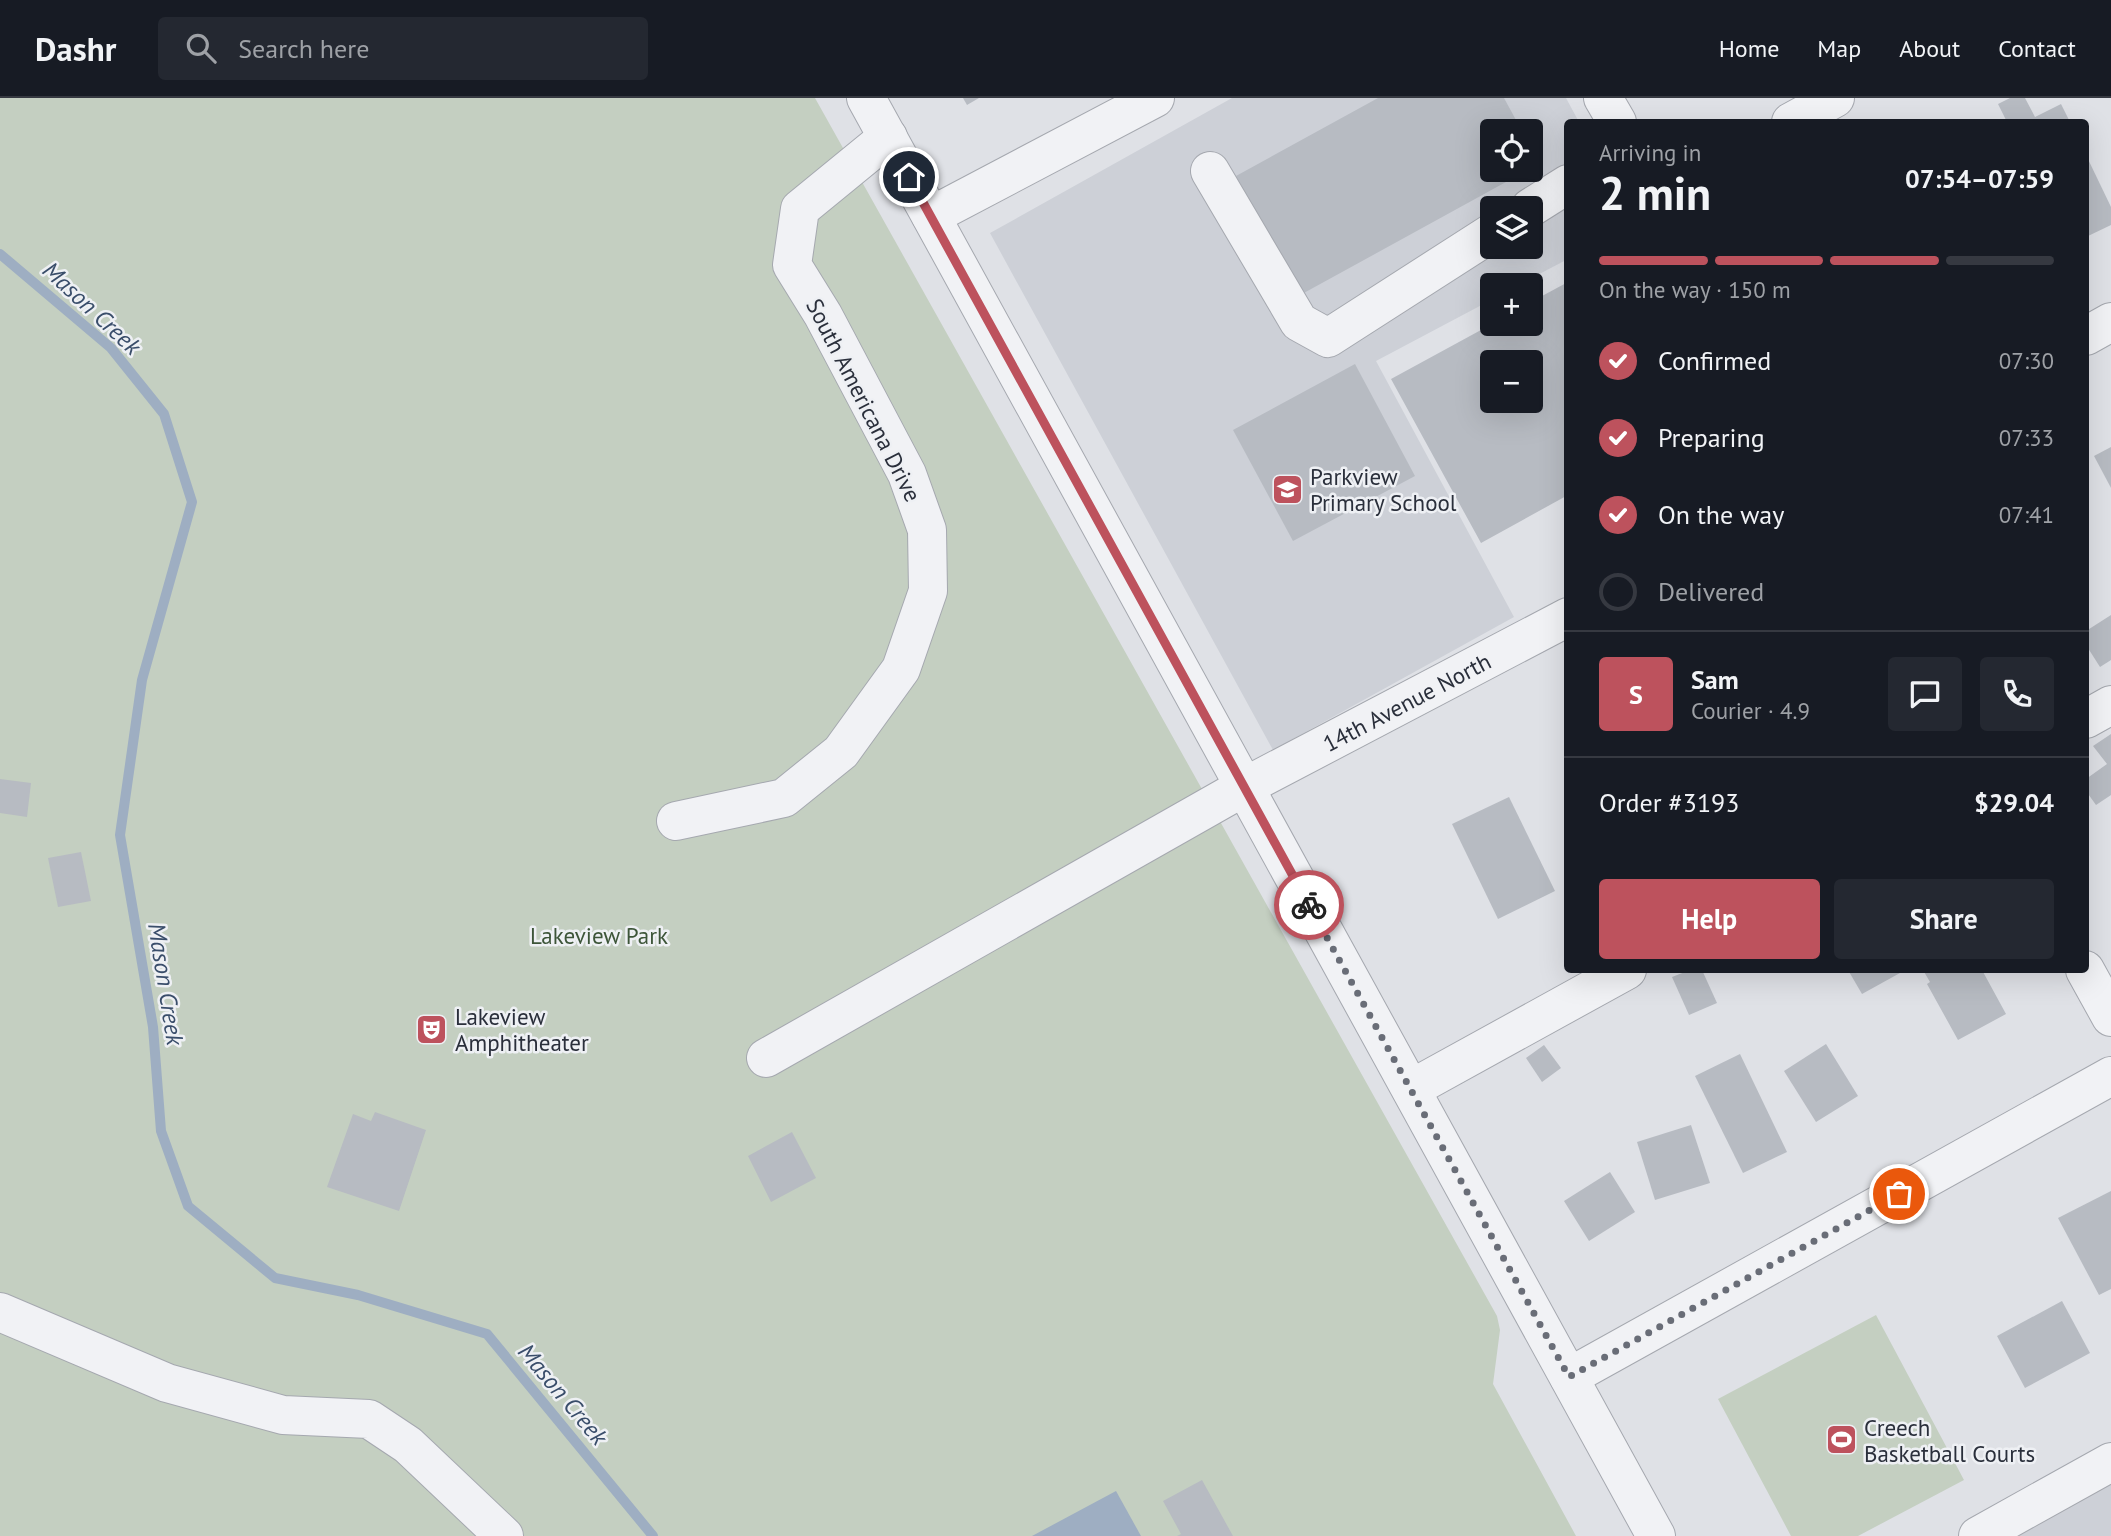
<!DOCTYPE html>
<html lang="en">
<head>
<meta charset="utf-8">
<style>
	body { margin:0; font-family:"PT Sans",sans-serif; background:#242831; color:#f1f3f6; height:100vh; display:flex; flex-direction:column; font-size:26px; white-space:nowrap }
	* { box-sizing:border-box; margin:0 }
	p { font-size:23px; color:#9ea1a6 }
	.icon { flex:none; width:38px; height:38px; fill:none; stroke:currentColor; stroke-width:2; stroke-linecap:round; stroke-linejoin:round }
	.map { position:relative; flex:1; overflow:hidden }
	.details { position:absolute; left:1564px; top:21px; width:525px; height:854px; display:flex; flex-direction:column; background:#171b24; border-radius:7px; box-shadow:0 7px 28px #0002 }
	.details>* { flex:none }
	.fabs { position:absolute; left:1480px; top:21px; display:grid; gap:14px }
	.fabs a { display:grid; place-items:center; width:63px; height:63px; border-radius:7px; background:#171b24; box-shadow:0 7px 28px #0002; font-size:35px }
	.pin { position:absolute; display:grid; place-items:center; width:60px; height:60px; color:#fff; margin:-30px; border:4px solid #fff; border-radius:50%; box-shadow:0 2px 7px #0007 }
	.courier { position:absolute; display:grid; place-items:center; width:70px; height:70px; margin:-35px; border:5px solid #bd525d; border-radius:50%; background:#fff; color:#222; box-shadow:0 2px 9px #0007 }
	.summary em { font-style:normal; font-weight:700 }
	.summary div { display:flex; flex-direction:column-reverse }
	.summary { display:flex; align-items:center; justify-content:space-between; height:119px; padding:0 35px }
	h1 { font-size:46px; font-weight:700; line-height:52px }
	.bar { display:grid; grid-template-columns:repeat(4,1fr); gap:10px 7px; align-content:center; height:84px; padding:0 35px }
	.bar i { height:9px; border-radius:5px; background:#363941 }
	.bar .active { background:#bd525d }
	.bar p { grid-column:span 4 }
	.line { display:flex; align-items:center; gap:18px; padding:0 35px; border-top:2px solid #363941 }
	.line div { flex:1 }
	.round { display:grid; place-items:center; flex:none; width:74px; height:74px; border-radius:7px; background:#242831 }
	ol { padding:0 35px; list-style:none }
	li { display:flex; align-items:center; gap:21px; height:77px }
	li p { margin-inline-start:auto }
	li .icon { padding:7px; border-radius:50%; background:#bd525d; color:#fff; stroke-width:4 }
	li:last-child { color:#9ea1a6 }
	li i { width:38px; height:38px; border:4px solid #363941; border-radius:50% }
	.button { display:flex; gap:14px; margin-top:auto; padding:14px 35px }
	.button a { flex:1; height:80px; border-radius:7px; background:#bd525d; color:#fff; font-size:28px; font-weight:700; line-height:80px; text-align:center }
	.button a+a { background:#242831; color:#f1f3f6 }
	header { display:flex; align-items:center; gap:42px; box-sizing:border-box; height:98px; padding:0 35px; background:#171b24; border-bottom:2px solid #363941 }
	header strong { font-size:33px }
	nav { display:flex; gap:38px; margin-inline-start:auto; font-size:24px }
	.search { width:490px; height:63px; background:#242831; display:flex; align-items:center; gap:18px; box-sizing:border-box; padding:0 24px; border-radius:7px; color:#9ea1a6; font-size:26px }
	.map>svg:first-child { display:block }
	.built { fill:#cdd0d7; fill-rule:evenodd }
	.green { fill:#c4cfc1 }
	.water { fill:#9eaec2 }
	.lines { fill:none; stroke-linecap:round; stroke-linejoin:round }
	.stream { stroke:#9eaec2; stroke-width:10 }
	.building { fill:#b7bbc2; fill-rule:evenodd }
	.minor-casing { stroke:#a5a8af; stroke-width:40 }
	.minor { stroke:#f1f2f5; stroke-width:38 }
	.done { stroke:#696d77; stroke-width:7; stroke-dasharray:0 12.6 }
	.route { stroke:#bd525d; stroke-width:9 }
	.labels { text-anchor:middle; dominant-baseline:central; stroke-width:5; stroke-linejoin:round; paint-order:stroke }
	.street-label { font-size:23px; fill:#2a2f3b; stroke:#eef0f4 }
	.poi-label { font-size:23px; fill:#2a2f3b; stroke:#eef0f4; text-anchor:start }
	.park-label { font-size:23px; fill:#3d5539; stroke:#eef0f4 }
	.water-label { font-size:24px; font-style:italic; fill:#394d6a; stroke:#eef0f4 }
</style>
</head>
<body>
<header>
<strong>Dashr</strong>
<div class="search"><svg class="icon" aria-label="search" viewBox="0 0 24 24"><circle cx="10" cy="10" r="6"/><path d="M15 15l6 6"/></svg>Search here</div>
<nav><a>Home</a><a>Map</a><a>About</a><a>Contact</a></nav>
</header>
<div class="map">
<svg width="2111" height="1438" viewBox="0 0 2111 1438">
	<rect width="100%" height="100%" fill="#dfe1e6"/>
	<g class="built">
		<path d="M 1232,0 L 1566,0 L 1579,24 L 1568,24 L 1568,161 L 1518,187 L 1493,187 L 1493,201 L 1376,263 L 1514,519 L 1273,652 L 990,135 ZM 1493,33 L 1531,33 L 1531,72 L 1493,72 ZM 1493,110 L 1531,110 L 1531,149 L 1493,149 Z"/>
		<path d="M 2111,1370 L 2111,1438 L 1988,1438 Z"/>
	</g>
	<g class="green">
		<path d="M 0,0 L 815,0 L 1497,1218 L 1500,1232 L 1493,1286 L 1576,1438 L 0,1438 Z"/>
		<path d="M 1876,1217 L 1964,1382 L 1858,1438 L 1791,1438 L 1718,1301 Z"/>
	</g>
	<path class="water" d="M 1116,1393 L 1141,1438 L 1032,1438 Z"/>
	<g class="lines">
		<path class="stream" d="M 0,156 L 111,250 L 164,316 L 192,404 L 142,582 L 120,737 L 153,929 L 161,1033 L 188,1108 L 275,1180 L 358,1197 L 487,1236 L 653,1438"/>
	</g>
	<g class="building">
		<path d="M 963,0 L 979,0 L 967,7 Z"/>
		<path d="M 1378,0 L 1504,0 L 1522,33 L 1493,33 L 1493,72 L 1528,72 L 1302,196 L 1236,78 Z"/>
		<path d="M 2010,0 L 2025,0 L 2035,19 L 2061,6 L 2070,24 L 2007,24 L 1998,6 Z"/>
		<path d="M 1531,50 L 1540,65 L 1531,70 Z"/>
		<path d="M 2086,57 L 2111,109 L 2111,127 L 2086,139 Z"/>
		<path d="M 1568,184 L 1568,397 L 1481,445 L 1391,281 L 1492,226 L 1531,226 L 1531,204 ZM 1493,264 L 1531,264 L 1531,303 L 1493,303 Z"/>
		<path d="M 1355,266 L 1415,378 L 1293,443 L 1233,332 Z"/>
		<path d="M 2111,349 L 2111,390 L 2094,358 Z"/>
		<path d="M 2111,517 L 2111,562 L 2100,569 L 2086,547 L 2086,533 Z"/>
		<path d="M 2111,636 L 2111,697 L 2096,707 L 2086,693 L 2086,681 L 2107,666 L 2093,648 Z"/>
		<path d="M 0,681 L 31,685 L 27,719 L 0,715 Z"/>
		<path d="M 1509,699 L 1555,793 L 1498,821 L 1452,726 Z"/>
		<path d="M 81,754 L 91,803 L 58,809 L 48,760 Z"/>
		<path d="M 1690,872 L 1702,872 L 1717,905 L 1689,917 L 1672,879 Z"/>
		<path d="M 1848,872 L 1898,872 L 1900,875 L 1862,896 Z"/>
		<path d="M 1923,872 L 1982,872 L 2006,916 L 1958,942 L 1927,886 L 1930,884 Z"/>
		<path d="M 1826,946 L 1858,998 L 1816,1024 L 1784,973 Z"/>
		<path d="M 1544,947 L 1561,970 L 1542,984 L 1526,960 Z"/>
		<path d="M 1740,956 L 1787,1054 L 1743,1075 L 1695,978 Z"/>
		<path d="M 375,1014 L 426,1032 L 399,1113 L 327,1089 L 353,1016 L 371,1023 Z"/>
		<path d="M 1691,1027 L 1710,1085 L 1655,1102 L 1637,1044 Z"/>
		<path d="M 792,1034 L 816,1080 L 771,1104 L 748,1058 Z"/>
		<path d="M 1610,1074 L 1635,1114 L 1589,1143 L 1564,1103 Z"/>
		<path d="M 2111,1093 L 2111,1191 L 2099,1197 L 2058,1120 Z"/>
		<path d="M 2062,1203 L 2090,1255 L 2025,1290 L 1997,1238 Z"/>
		<path d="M 1202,1382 L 1233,1438 L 1177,1438 L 1181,1436 L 1163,1403 Z"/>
	</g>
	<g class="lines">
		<defs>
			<g id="minor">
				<path d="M 866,0 L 1656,1438"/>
				<path d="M 1603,0 L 1617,24"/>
				<path d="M 1791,24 L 1835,0"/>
				<path d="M 1210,73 L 1299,224 L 1328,240 L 1493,134"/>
				<path d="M 1530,110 L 1568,86"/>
				<path d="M 931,118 L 1155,0"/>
				<path d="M 2086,238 L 2111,224"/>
				<path d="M 2086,621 L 2111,607"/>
				<path d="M 676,723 L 784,700 L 841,654 L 901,571 L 928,493 L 927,432 L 907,376 L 823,217 L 792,167 L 800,111 L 888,39"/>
				<path d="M 2085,872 L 2111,919"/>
				<path id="s1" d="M 766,960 L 1244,689 L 1568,519"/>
				<path d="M 1411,991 L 1627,872"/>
				<path d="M 0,1214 L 167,1285 L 283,1317 L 369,1321 L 408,1347 L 504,1438"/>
				<path d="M 1569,1279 L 2111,978"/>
				<path d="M 1978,1438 L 2111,1364"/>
			</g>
		</defs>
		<use href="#minor" class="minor-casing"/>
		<use href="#minor" class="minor"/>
	</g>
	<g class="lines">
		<path class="done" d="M 1309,807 L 1569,1279 L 1899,1096"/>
		<path class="route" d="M 909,79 L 1309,807"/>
	</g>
	<defs>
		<symbol id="school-square" viewBox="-11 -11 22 22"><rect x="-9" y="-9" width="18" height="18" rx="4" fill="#bd525d" stroke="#eef0f4"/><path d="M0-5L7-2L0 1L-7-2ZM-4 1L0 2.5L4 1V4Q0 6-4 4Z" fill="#fff"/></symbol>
		<symbol id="theatre-square" viewBox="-11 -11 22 22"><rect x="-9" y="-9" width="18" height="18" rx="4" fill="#bd525d" stroke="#eef0f4"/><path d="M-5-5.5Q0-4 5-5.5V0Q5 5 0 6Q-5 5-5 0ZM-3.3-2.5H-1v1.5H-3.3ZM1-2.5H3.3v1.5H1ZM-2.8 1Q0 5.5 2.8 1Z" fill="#fff"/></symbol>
		<symbol id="stadium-square" viewBox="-11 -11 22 22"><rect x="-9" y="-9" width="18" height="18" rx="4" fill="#bd525d" stroke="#eef0f4"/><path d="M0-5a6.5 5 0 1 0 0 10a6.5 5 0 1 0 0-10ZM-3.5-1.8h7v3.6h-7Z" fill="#fff"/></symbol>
	</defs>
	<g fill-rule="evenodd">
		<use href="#school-square" x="1270" y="374" width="35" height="35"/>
		<use href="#theatre-square" x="414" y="914" width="35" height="35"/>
		<use href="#stadium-square" x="1824" y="1324" width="35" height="35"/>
	</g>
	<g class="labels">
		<g class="street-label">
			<text transform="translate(864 302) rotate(63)">South Americana Drive</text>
			<text stroke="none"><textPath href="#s1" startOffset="733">14th Avenue North</textPath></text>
		</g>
		<g class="poi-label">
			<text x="1310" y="378">Parkview<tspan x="1310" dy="26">Primary School</tspan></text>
			<text x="455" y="918">Lakeview<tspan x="455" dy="26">Amphitheater</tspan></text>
			<text x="1864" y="1329">Creech<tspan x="1864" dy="26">Basketball Courts</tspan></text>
		</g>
		<g class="park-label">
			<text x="599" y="837">Lakeview Park</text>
		</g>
		<g class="water-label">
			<text transform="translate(92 210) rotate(43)">Mason Creek</text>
			<text transform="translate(166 886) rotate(81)">Mason Creek</text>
			<text transform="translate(563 1296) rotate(50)">Mason Creek</text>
		</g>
	</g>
</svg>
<div class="fabs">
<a><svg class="icon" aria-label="locate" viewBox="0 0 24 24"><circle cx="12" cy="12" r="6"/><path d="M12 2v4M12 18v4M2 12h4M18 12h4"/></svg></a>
<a><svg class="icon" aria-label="layers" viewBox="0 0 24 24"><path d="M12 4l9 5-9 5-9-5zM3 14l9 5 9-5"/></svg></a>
<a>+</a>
<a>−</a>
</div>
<div class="pin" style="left:1899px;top:1096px;background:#ea580c"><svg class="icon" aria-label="bag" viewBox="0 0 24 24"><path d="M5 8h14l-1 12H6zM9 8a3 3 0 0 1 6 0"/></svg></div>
<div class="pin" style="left:909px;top:79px;background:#1f2937"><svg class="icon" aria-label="home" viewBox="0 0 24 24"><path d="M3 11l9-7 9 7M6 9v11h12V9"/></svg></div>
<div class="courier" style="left:1309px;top:807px"><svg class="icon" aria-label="bike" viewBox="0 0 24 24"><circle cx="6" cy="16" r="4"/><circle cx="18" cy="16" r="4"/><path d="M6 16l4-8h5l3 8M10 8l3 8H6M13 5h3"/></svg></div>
<section class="details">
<div class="summary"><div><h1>2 min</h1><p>Arriving in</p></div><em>07:54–07:59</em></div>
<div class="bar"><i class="active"></i><i class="active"></i><i class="active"></i><i></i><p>On the way · 150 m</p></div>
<ol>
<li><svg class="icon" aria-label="check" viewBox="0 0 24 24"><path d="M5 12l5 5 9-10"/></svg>Confirmed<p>07:30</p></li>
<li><svg class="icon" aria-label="check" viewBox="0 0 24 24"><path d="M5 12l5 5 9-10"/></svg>Preparing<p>07:33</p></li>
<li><svg class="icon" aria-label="check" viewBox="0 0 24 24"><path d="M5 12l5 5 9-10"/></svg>On the way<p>07:41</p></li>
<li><i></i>Delivered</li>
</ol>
<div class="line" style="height:126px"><b class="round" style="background:#bd525d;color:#fff">S</b><div><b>Sam</b><p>Courier · 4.9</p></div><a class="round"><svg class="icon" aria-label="chat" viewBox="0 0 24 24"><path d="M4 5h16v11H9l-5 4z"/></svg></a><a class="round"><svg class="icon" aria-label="phone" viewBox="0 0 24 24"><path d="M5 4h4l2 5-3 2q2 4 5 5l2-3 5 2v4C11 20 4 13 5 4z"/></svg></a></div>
<div class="line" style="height:91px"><div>Order #3193</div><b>$29.04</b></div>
<div class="button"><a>Help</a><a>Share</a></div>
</section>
</div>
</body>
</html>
